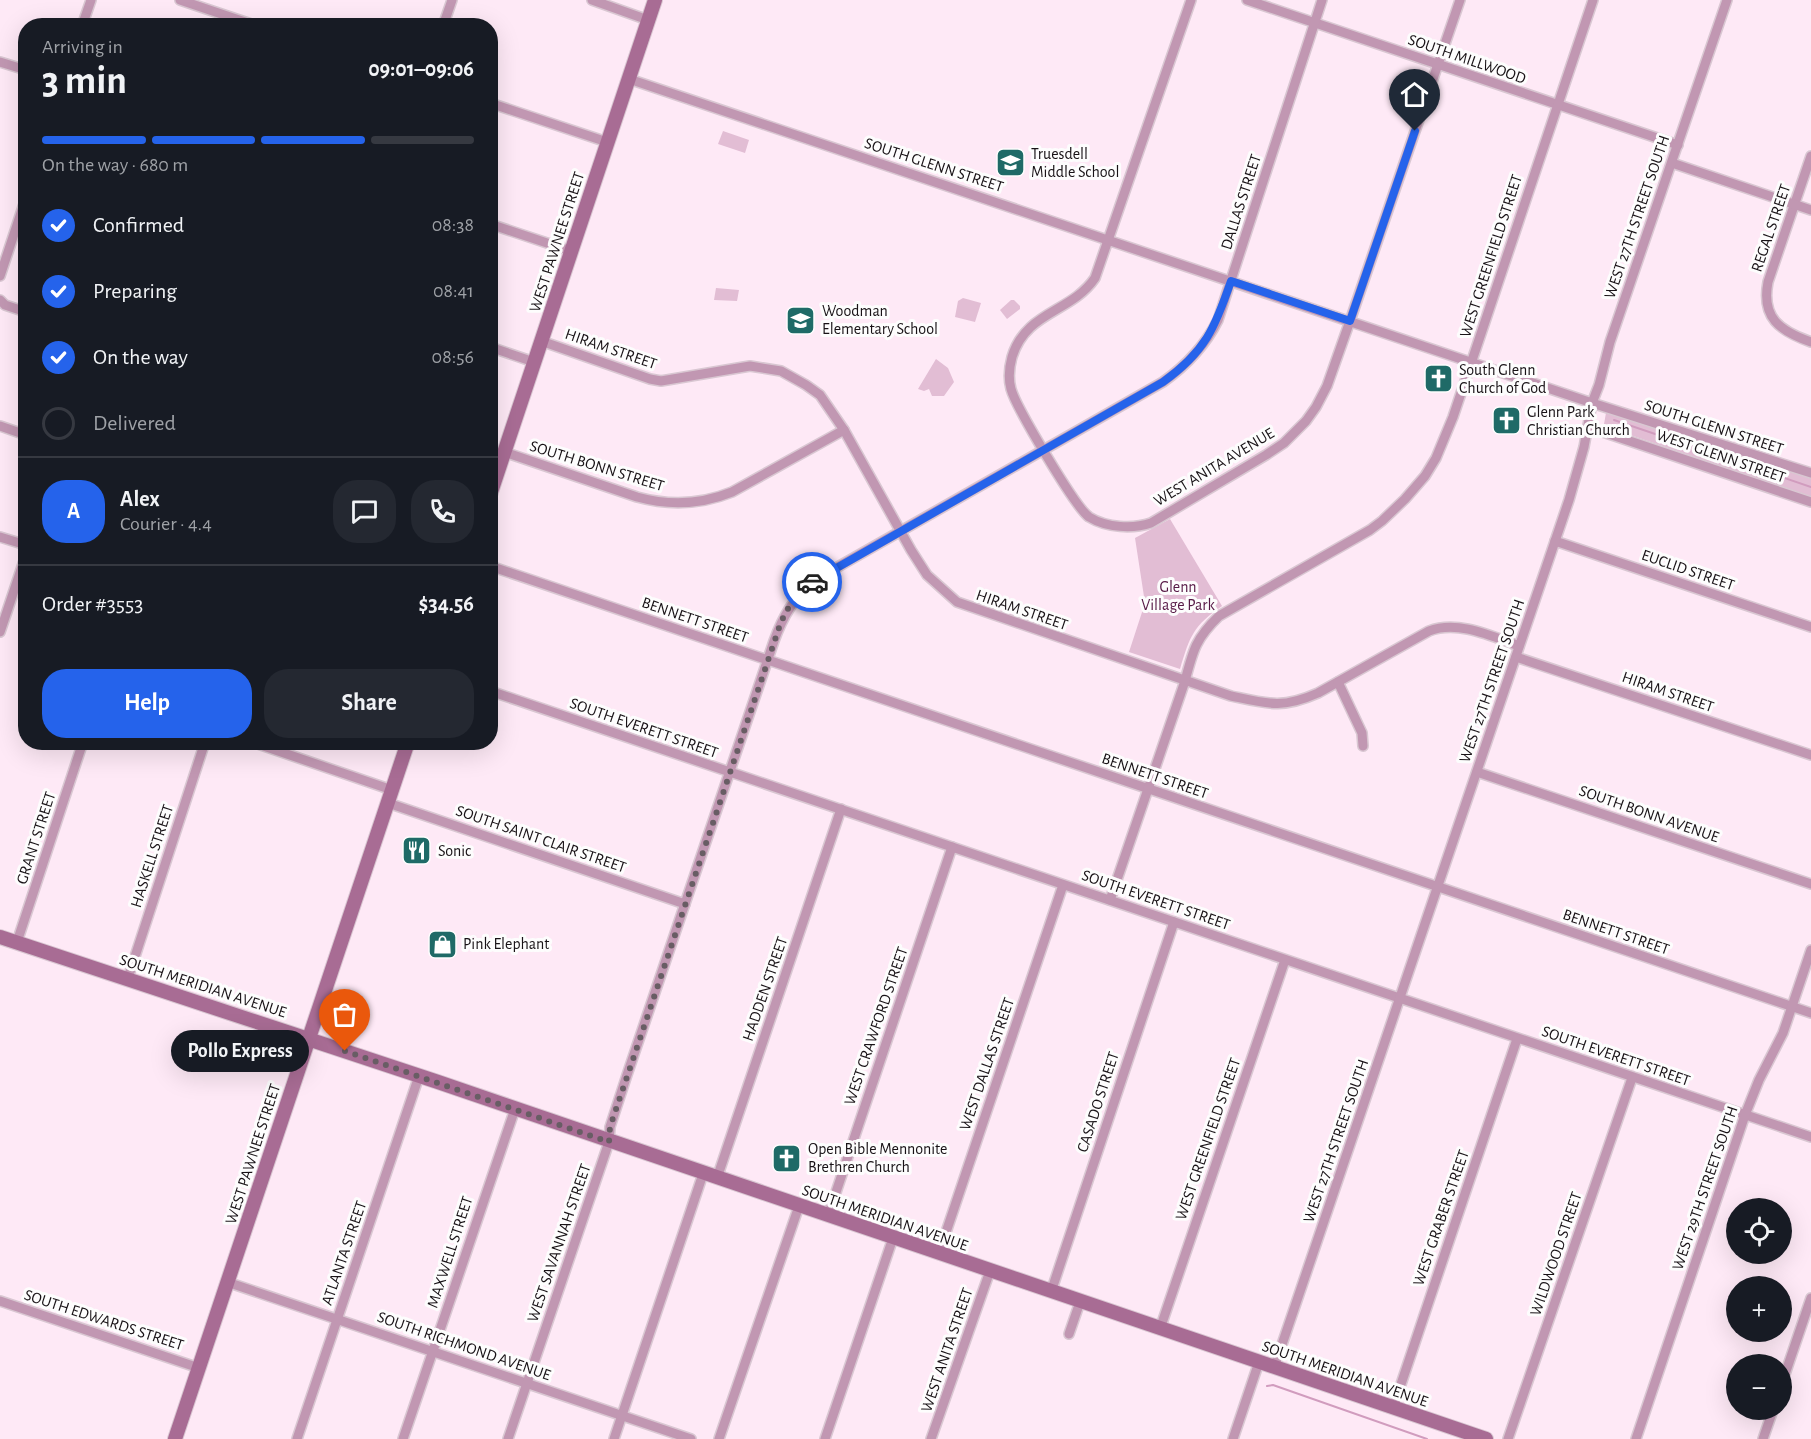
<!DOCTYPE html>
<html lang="en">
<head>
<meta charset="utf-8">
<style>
	body { margin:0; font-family:"Alegreya Sans",sans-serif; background:#242831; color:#f1f3f6; height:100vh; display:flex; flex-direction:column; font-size:22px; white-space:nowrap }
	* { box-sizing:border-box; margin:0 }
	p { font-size:20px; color:#9ea1a6 }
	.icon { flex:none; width:33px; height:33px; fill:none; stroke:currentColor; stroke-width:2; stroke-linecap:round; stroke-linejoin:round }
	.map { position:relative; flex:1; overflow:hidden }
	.drawer { position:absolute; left:18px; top:18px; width:480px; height:732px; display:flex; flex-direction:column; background:#171b24; border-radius:24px; box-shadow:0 6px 24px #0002 }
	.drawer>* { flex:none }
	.fabs { position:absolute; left:1726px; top:1198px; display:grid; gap:12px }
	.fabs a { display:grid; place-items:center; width:66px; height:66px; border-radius:50%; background:#171b24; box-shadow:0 6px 24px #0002; font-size:30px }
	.pin { position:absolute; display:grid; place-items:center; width:51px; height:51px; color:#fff; margin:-62px -26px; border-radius:50% 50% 50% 0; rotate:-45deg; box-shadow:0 0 6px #0007 }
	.pin .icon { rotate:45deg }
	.courier { position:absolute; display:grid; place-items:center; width:60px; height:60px; margin:-30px; border:4px solid #2563eb; border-radius:50%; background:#fff; color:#222; box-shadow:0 2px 8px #0007 }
	.bubble { position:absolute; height:42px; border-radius:21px; background:#171b24; box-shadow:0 6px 24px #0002; font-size:20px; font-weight:600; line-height:42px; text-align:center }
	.summary em { font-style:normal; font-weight:600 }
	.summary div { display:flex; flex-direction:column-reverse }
	.summary { display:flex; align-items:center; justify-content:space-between; height:102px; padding:0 24px }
	h1 { font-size:39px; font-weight:600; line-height:45px }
	.bar { display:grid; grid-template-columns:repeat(4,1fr); gap:9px 6px; align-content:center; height:72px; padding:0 24px }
	.bar i { height:8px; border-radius:4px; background:#363941 }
	.bar .current { background:#2563eb }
	.bar p { grid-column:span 4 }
	.line { display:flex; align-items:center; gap:15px; padding:0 24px; border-top:2px solid #363941 }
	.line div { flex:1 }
	.round { display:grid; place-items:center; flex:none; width:63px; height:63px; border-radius:24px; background:#242831 }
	ol { padding:0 24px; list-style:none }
	li { display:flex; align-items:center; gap:18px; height:66px }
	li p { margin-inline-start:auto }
	li .icon { padding:6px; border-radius:50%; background:#2563eb; color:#fff; stroke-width:4 }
	li:last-child { color:#9ea1a6 }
	li i { width:33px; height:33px; border:3px solid #363941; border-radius:50% }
	.cta { display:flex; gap:12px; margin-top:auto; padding:12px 24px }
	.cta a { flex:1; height:69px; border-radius:24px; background:#2563eb; color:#fff; font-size:24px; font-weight:600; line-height:69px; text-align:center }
	.cta a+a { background:#242831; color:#f1f3f6 }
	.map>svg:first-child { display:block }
	.green { fill:#e2bdd4 }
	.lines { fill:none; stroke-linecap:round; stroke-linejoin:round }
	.stream { stroke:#d19cbe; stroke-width:2 }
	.street-casing { stroke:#d9c7d2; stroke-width:12 }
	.secondary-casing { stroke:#d9c7d2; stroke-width:16 }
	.street { stroke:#c197b2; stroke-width:9 }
	.secondary { stroke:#a86c94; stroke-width:14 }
	.done { stroke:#685d64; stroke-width:6; stroke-dasharray:0 10.8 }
	.route { stroke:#2563eb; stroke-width:8 }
	.labels { text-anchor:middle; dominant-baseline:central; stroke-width:6; stroke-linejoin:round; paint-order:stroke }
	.street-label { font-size:16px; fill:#181216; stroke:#fdfdfd }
	.poi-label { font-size:16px; fill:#181216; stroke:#fdfdfd; text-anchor:start }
	.park-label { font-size:16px; fill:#561845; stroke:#fdfdfd }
</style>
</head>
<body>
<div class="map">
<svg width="1811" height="1439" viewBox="0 0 1811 1439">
	<rect width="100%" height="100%" fill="#fee9f6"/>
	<g class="green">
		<path d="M 723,131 L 749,140 L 745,153 L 718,144 Z"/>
		<path d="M 716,288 L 739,290 L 737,301 L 714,300 Z"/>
		<path d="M 963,298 L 981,303 L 975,322 L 955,317 L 958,301 Z"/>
		<path d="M 1011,300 L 1014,300 L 1020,306 L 1020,309 L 1007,319 L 1000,310 Z"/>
		<path d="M 936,359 L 948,368 L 954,382 L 944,396 L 932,396 L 929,389 L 924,391 L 918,389 Z"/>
		<path d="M 1612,412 L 1811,478 L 1811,497 L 1607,427 L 1604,424 L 1606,413 Z"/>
		<path d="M 1170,519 L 1222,606 C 1193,626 1190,636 1180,669 L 1129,652 L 1145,603 L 1135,538 Z"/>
	</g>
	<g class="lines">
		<g class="stream">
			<path d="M 1614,420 L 1811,487"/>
			<path d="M 1267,1386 L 1273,1385 L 1427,1439"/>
		</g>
		<defs>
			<g id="street">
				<path d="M 180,0 L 257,26"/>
				<path d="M 592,0 L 648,20"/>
				<path d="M 1191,0 L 1095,278 C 1071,313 1026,311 1012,357 C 1009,368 1008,378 1011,389 C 1016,407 1075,507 1089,517 C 1107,528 1133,529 1151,523 L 1266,455 L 1284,443 L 1306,421 L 1316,407 L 1327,386 L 1350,321 L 1460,0"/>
				<path d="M 1247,0 L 1678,145"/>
				<path d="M 82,26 L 91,0"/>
				<path d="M 443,26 L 452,0"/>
				<path d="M 0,62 L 26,70"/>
				<path d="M 629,79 L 1592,403 L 1811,473"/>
				<path d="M 490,103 L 607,142"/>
				<path d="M 1811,156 L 1768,282 C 1761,318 1780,331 1811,342"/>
				<path d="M 1672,163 L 1811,210"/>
				<path d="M 490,224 L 571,251"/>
				<path d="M 0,276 L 26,198"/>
				<path d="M 0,300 L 5,305 L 26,312"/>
				<path d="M 541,341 L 650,379 L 661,381 L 750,366 L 781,371 L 806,385 L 820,395 L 844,430 L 911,550 L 927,575 L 957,602 L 1231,696 C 1268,704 1282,709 1318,693 L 1429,631 C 1458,620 1491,636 1519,646"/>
				<path d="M 490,347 L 534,362"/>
				<path d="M 0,426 L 26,435"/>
				<path d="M 1588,427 L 1811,502"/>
				<path d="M 504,452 L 637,497 C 670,506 700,505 732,492 L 844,430"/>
				<path d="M 0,537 L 26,545"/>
				<path d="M 1555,541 L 1811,627"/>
				<path d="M 490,566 L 1811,1013"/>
				<path d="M 0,632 L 26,555"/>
				<path d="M 1516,657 L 1811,755"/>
				<path d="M 1338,682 L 1362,733 L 1363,746"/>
				<path d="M 490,691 L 1811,1137"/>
				<path d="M 252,742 L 392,790"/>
				<path d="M 1477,772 L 1811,884"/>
				<path d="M 388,803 L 685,904"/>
				<path d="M 1110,900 L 1185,681 C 1193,650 1196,638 1219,616 L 1370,530 L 1382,521 L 1405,499 L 1425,476 L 1436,458 L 1453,417 L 1593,0"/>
				<path d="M 17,942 L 83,742"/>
				<path d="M 128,978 L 205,742"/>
				<path d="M 717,1178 L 841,809"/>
				<path d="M 828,1216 L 952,847"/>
				<path d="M 939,1253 L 1063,885"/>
				<path d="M 227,1282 L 691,1439"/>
				<path d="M 1051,1292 L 1174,922"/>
				<path d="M 0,1301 L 199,1368"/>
				<path d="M 1160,1329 L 1285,960"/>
				<path d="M 1069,1334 L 1080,1302"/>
				<path d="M 1274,1368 L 1569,500 L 1584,447 L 1592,403 L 1599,385 L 1610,342 L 1727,0"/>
				<path d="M 1782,1383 L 1811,1298"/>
				<path d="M 1393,1408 L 1517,1039"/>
				<path d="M 297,1439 L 419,1076"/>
				<path d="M 403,1439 L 515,1109"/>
				<path d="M 508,1439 L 609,1142 L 610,1127 L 627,1075 L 774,641 C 783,616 794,598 813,581 L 1163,382 C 1187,365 1205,346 1218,320 L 1322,0"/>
				<path d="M 614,1439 L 703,1174"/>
				<path d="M 719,1439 L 799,1206"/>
				<path d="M 825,1439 L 893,1238"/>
				<path d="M 931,1439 L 990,1271"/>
				<path d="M 1233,1439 L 1259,1362"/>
				<path d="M 1508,1439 L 1632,1078"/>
				<path d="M 1636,1439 L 1745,1115 L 1759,1080 L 1783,1033 L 1811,950"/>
				<path d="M 1763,1439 L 1773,1410"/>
			</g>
			<g id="secondary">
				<path d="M 490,495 L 655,0"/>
				<path d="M 0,937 L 438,1082 L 1486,1439"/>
				<path d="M 175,1439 L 408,742"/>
			</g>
		</defs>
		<use href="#street" class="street-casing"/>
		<use href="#secondary" class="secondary-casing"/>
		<use href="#street" class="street"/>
		<use href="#secondary" class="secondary"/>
	</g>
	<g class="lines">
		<path class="done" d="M 345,1051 L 609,1142 L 610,1127 L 781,622 L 791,603 L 812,582"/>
		<path class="route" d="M 812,582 L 1163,382 C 1205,352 1215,328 1231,281 L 1350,321 L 1415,131"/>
	</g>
	<defs>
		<symbol id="school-square" viewBox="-11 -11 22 22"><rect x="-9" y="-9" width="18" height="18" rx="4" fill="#1f6a67" stroke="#fdfdfd"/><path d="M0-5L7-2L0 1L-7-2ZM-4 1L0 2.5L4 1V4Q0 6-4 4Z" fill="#fff"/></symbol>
		<symbol id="church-square" viewBox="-11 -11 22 22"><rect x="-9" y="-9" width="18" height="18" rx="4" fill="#1f6a67" stroke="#fdfdfd"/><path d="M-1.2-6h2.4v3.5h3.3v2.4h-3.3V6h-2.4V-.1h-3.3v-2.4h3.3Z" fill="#fff"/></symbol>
		<symbol id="restaurant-square" viewBox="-11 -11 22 22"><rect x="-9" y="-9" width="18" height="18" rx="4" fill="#1f6a67" stroke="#fdfdfd"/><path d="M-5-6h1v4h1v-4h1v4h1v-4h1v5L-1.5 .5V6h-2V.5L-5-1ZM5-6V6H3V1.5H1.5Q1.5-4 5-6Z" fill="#fff"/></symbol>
		<symbol id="shop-square" viewBox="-11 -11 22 22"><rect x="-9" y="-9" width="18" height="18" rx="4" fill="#1f6a67" stroke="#fdfdfd"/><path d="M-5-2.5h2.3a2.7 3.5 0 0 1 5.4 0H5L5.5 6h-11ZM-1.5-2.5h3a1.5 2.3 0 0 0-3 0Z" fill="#fff"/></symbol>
	</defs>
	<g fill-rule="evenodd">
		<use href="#school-square" x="994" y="146" width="33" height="33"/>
		<use href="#school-square" x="784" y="304" width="33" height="33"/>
		<use href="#church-square" x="1422" y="362" width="33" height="33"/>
		<use href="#church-square" x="1490" y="404" width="33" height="33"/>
		<use href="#restaurant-square" x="400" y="834" width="33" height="33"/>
		<use href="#shop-square" x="426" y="928" width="33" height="33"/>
		<use href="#church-square" x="770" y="1142" width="33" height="33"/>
	</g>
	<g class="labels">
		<g class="street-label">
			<text transform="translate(1467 59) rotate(19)">SOUTH MILLWOOD</text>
			<text transform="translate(934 165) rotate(18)">SOUTH GLENN STREET</text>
			<text transform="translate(1241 202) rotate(-72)">DALLAS STREET</text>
			<text transform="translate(1637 217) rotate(-71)">WEST 27TH STREET SOUTH</text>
			<text transform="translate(1771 228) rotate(-71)">REGAL STREET</text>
			<text transform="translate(557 242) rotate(-72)">WEST PAWNEE STREET</text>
			<text transform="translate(1491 256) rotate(-72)">WEST GREENFIELD STREET</text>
			<text transform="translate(611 349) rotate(19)">HIRAM STREET</text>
			<text transform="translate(1714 427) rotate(18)">SOUTH GLENN STREET</text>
			<text transform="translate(1721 456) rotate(19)">WEST GLENN STREET</text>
			<text transform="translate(597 466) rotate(17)">SOUTH BONN STREET</text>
			<text transform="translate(1214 467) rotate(-31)">WEST ANITA AVENUE</text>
			<text transform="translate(1688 570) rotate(19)">EUCLID STREET</text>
			<text transform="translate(1022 610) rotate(19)">HIRAM STREET</text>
			<text transform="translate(695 620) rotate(19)">BENNETT STREET</text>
			<text transform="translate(1492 681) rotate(-71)">WEST 27TH STREET SOUTH</text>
			<text transform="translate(1668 692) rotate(19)">HIRAM STREET</text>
			<text transform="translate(644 728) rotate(19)">SOUTH EVERETT STREET</text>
			<text transform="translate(1155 776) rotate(19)">BENNETT STREET</text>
			<text transform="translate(1649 814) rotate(19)">SOUTH BONN AVENUE</text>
			<text transform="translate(36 838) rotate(-72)">GRANT STREET</text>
			<text transform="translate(541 839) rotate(19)">SOUTH SAINT CLAIR STREET</text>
			<text transform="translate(152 856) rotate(-72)">HASKELL STREET</text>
			<text transform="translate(1156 900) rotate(19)">SOUTH EVERETT STREET</text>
			<text transform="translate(1616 932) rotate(19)">BENNETT STREET</text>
			<text transform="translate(203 986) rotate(18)">SOUTH MERIDIAN AVENUE</text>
			<text transform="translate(765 989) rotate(-71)">HADDEN STREET</text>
			<text transform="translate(876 1026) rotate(-71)">WEST CRAWFORD STREET</text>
			<text transform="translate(1616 1056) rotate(19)">SOUTH EVERETT STREET</text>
			<text transform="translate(987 1064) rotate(-71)">WEST DALLAS STREET</text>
			<text transform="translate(1098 1102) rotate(-72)">CASADO STREET</text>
			<text transform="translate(1208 1139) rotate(-71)">WEST GREENFIELD STREET</text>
			<text transform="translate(1336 1141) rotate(-71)">WEST 27TH STREET SOUTH</text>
			<text transform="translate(253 1154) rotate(-72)">WEST PAWNEE STREET</text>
			<text transform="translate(1705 1188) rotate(-71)">WEST 29TH STREET SOUTH</text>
			<text transform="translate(885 1218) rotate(19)">SOUTH MERIDIAN AVENUE</text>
			<text transform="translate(1441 1218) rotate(-71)">WEST GRABER STREET</text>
			<text transform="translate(559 1243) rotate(-71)">WEST SAVANNAH STREET</text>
			<text transform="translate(450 1252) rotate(-72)">MAXWELL STREET</text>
			<text transform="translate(344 1253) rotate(-71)">ATLANTA STREET</text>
			<text transform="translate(1556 1254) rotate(-71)">WILDWOOD STREET</text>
			<text transform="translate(104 1320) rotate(18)">SOUTH EDWARDS STREET</text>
			<text transform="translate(464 1346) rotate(19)">SOUTH RICHMOND AVENUE</text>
			<text transform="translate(947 1350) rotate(-71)">WEST ANITA STREET</text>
			<text transform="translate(1345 1374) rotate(19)">SOUTH MERIDIAN AVENUE</text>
		</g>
		<g class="poi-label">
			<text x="1031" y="154">Truesdell<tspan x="1031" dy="18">Middle School</tspan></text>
			<text x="822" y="311">Woodman<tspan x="822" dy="18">Elementary School</tspan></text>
			<text x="1459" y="370">South Glenn<tspan x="1459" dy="18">Church of God</tspan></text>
			<text x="1527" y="412">Glenn Park<tspan x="1527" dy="18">Christian Church</tspan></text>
			<text x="438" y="851">Sonic</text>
			<text x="463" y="944">Pink Elephant</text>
			<text x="808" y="1149">Open Bible Mennonite<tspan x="808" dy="18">Brethren Church</tspan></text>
		</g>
		<g class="park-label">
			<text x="1178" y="587">Glenn<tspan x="1178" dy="18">Village Park</tspan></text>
		</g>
	</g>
</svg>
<div class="fabs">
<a><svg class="icon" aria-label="locate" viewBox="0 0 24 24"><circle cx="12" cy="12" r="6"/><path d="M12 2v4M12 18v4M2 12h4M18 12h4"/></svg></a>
<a>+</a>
<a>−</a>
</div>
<div class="pin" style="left:345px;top:1051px;background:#ea580c"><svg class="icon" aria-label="bag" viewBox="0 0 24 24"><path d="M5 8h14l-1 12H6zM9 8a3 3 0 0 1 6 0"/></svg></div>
<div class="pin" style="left:1415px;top:131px;background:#1f2937"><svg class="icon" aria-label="home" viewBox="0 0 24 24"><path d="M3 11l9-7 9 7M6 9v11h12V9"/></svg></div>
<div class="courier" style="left:812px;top:582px"><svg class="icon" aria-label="car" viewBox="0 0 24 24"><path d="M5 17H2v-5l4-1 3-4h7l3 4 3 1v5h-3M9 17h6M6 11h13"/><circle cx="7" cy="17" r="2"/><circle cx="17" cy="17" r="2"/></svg></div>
<div class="bubble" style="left:171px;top:1030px;width:138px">Pollo Express</div>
<section class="drawer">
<div class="summary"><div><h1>3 min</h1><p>Arriving in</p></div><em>09:01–09:06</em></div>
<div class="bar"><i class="current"></i><i class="current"></i><i class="current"></i><i></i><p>On the way · 680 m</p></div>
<ol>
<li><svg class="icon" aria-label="check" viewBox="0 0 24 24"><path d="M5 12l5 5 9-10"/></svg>Confirmed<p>08:38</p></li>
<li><svg class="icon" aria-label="check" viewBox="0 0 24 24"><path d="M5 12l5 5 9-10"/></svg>Preparing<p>08:41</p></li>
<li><svg class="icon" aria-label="check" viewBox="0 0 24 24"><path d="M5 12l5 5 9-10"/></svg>On the way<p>08:56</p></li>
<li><i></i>Delivered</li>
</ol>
<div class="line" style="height:108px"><b class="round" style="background:#2563eb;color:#fff">A</b><div><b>Alex</b><p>Courier · 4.4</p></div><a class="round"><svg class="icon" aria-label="chat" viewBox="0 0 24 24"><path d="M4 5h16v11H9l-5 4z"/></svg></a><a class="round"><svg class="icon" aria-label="phone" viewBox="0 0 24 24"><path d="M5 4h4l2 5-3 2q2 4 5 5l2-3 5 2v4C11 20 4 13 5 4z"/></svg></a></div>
<div class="line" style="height:78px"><div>Order #3553</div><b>$34.56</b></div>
<div class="cta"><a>Help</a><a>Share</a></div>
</section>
</div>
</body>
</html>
